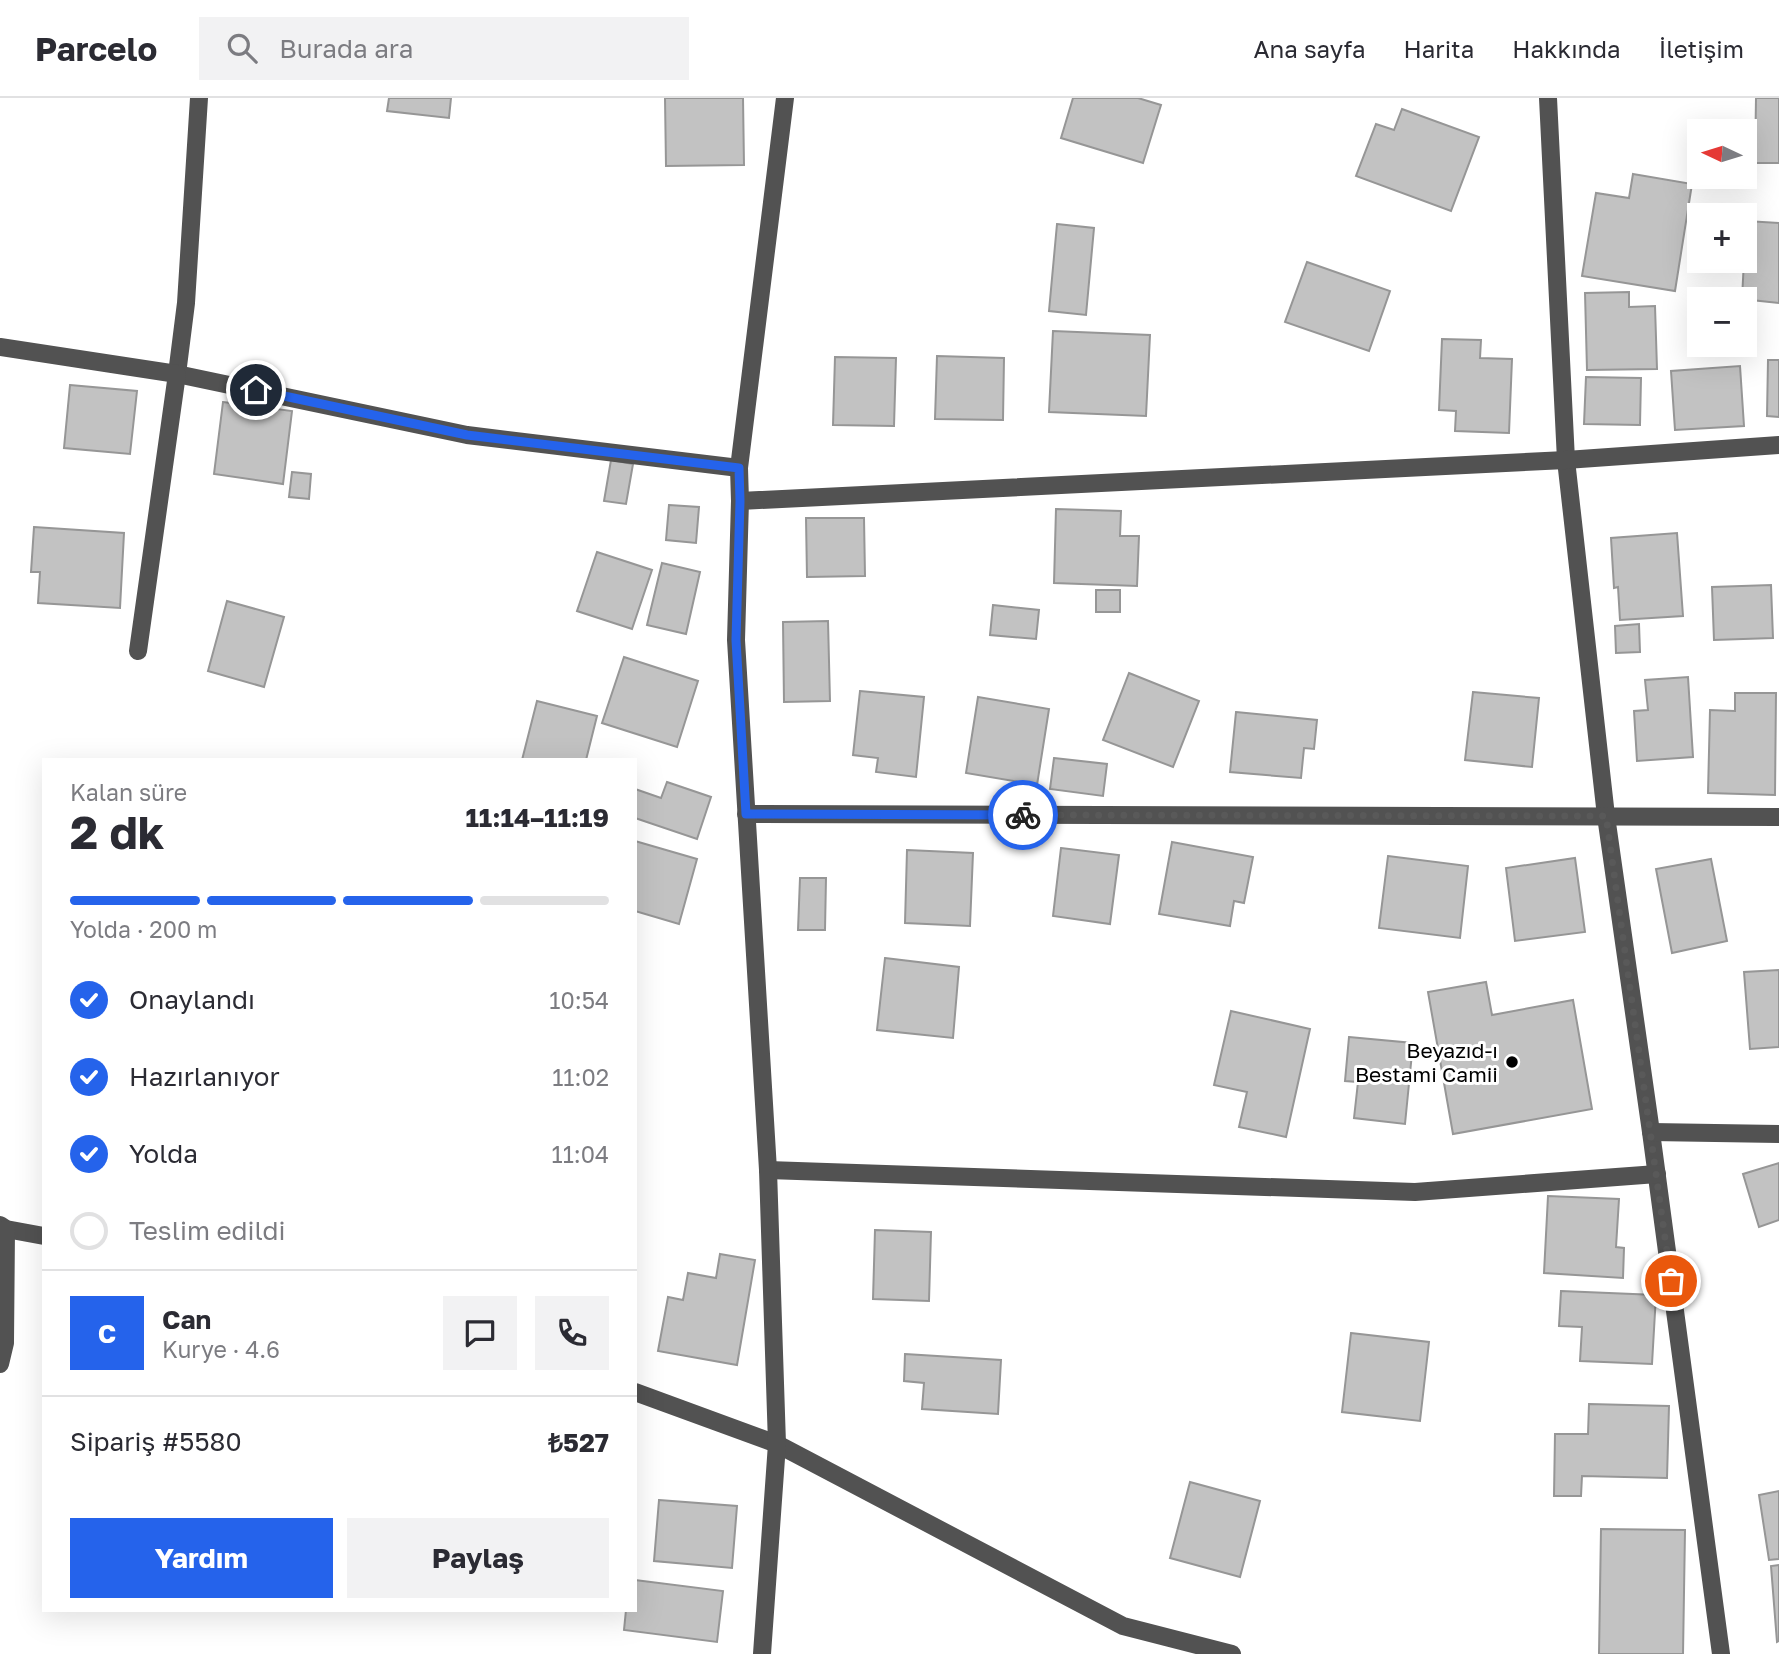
<!DOCTYPE html>
<html lang="tr">
<head>
<meta charset="utf-8">
<style>
	body { margin:0; font-family:"Golos Text",sans-serif; background:#f2f2f3; color:#2b2b33; height:100vh; display:flex; flex-direction:column; font-size:26px; white-space:nowrap }
	* { box-sizing:border-box; margin:0 }
	p { font-size:23px; color:#7c7c81 }
	.icon { flex:none; width:38px; height:38px; fill:none; stroke:currentColor; stroke-width:2; stroke-linecap:round; stroke-linejoin:round }
	.map { position:relative; flex:1; overflow:hidden }
	.sheet { position:absolute; left:42px; top:660px; width:595px; height:854px; display:flex; flex-direction:column; background:#fff; border-radius:0px; box-shadow:0 7px 28px #0002 }
	.sheet>* { flex:none }
	.needle { width:46px; rotate:274deg }
	.controls { position:absolute; left:1687px; top:21px; display:grid; gap:14px }
	.controls a { display:grid; place-items:center; width:70px; height:70px; border-radius:0px; background:#fff; box-shadow:0 7px 28px #0002; font-size:35px }
	.pin { position:absolute; display:grid; place-items:center; width:60px; height:60px; color:#fff; margin:-30px; border:4px solid #fff; border-radius:50%; box-shadow:0 2px 7px #0007 }
	.courier { position:absolute; display:grid; place-items:center; width:70px; height:70px; margin:-35px; border:5px solid #2563eb; border-radius:50%; background:#fff; color:#222; box-shadow:0 2px 9px #0007 }
	.summary em { font-style:normal; font-weight:700 }
	.summary div { display:flex; flex-direction:column-reverse }
	.summary { display:flex; align-items:center; justify-content:space-between; height:119px; padding:0 28px }
	h1 { font-size:46px; font-weight:700; line-height:52px }
	.bar { display:grid; grid-template-columns:repeat(4,1fr); gap:10px 7px; align-content:center; height:84px; padding:0 28px }
	.bar i { height:9px; border-radius:5px; background:#e1e1e2 }
	.bar .current { background:#2563eb }
	.bar p { grid-column:span 4 }
	.line { display:flex; align-items:center; gap:18px; padding:0 28px; border-top:2px solid #e1e1e2 }
	.line div { flex:1 }
	.round { display:grid; place-items:center; flex:none; width:74px; height:74px; border-radius:0px; background:#f2f2f3 }
	ol { padding:0 28px; list-style:none }
	li { display:flex; align-items:center; gap:21px; height:77px }
	li p { margin-inline-start:auto }
	li .icon { padding:7px; border-radius:50%; background:#2563eb; color:#fff; stroke-width:4 }
	li:last-child { color:#7c7c81 }
	li i { width:38px; height:38px; border:4px solid #e1e1e2; border-radius:50% }
	.primary-button { display:flex; gap:14px; margin-top:auto; padding:14px 28px }
	.primary-button a { flex:1; height:80px; border-radius:0px; background:#2563eb; color:#fff; font-size:28px; font-weight:700; line-height:80px; text-align:center }
	.primary-button a+a { background:#f2f2f3; color:#2b2b33 }
	header { display:flex; align-items:center; gap:42px; box-sizing:border-box; height:98px; padding:0 35px; background:#fff; border-bottom:2px solid #e1e1e2 }
	header strong { font-size:33px }
	nav { display:flex; gap:38px; margin-inline-start:auto; font-size:24px }
	.search { width:490px; height:63px; background:#f2f2f3; display:flex; align-items:center; gap:18px; box-sizing:border-box; padding:0 24px; border-radius:0px; color:#7c7c81; font-size:26px }
	.map>svg:first-child { display:block }
	.building { fill:#c2c2c2; stroke:#969696; stroke-width:2 }
	.lines { fill:none; stroke-linecap:round; stroke-linejoin:round }
	.minor { stroke:#525252; stroke-width:18 }
	.done { stroke:#595959; stroke-width:7; stroke-dasharray:0 12.6 }
	.route { stroke:#2563eb; stroke-width:9 }
	.poi-dot { fill:#000; stroke:#fff; stroke-width:2.5 }
	.labels { text-anchor:middle; dominant-baseline:central; stroke-width:6; stroke-linejoin:round; paint-order:stroke }
	.poi-label { font-size:21px; fill:#000; stroke:#fff; text-anchor:end }
</style>
</head>
<body>
<header>
<strong>Parcelo</strong>
<div class="search"><svg class="icon" aria-label="search" viewBox="0 0 24 24"><circle cx="10" cy="10" r="6"/><path d="M15 15l6 6"/></svg>Burada ara</div>
<nav><a>Ana sayfa</a><a>Harita</a><a>Hakkında</a><a>İletişim</a></nav>
</header>
<div class="map">
<svg width="1779" height="1556" viewBox="0 0 1779 1556">
	<rect width="100%" height="100%" fill="#fff"/>
	<g class="building">
		<path d="M 389,0 L 451,0 L 449,20 L 387,13 Z"/>
		<path d="M 665,0 L 743,0 L 744,67 L 666,68 Z"/>
		<path d="M 1073,0 L 1138,0 L 1161,7 L 1143,65 L 1061,40 Z"/>
		<path d="M 1756,0 L 1779,0 L 1779,65 L 1755,65 Z"/>
		<path d="M 1402,11 L 1479,39 L 1451,113 L 1356,78 L 1376,26 L 1394,32 Z"/>
		<path d="M 1633,76 L 1692,86 L 1675,193 L 1582,178 L 1596,95 L 1629,100 Z"/>
		<path d="M 1746,123 L 1779,125 L 1779,205 L 1742,201 Z"/>
		<path d="M 1057,126 L 1094,130 L 1086,217 L 1049,213 Z"/>
		<path d="M 1307,164 L 1390,193 L 1369,253 L 1285,224 Z"/>
		<path d="M 1629,194 L 1629,209 L 1655,208 L 1657,271 L 1587,272 L 1585,195 Z"/>
		<path d="M 1053,233 L 1150,237 L 1146,318 L 1049,314 Z"/>
		<path d="M 1442,241 L 1481,242 L 1480,260 L 1512,261 L 1509,335 L 1455,333 L 1456,313 L 1439,312 Z"/>
		<path d="M 937,258 L 1004,260 L 1003,322 L 935,321 Z"/>
		<path d="M 835,259 L 896,260 L 894,328 L 833,327 Z"/>
		<path d="M 1768,262 L 1779,262 L 1779,319 L 1767,318 Z"/>
		<path d="M 1740,268 L 1744,328 L 1675,332 L 1671,273 Z"/>
		<path d="M 1586,279 L 1641,280 L 1640,327 L 1584,326 Z"/>
		<path d="M 70,287 L 137,293 L 130,356 L 64,350 Z"/>
		<path d="M 223,304 L 292,313 L 283,386 L 214,376 Z"/>
		<path d="M 611,362 L 633,366 L 626,406 L 604,403 Z"/>
		<path d="M 292,374 L 311,376 L 309,401 L 289,399 Z"/>
		<path d="M 669,407 L 699,409 L 696,445 L 666,442 Z"/>
		<path d="M 1056,411 L 1121,413 L 1120,438 L 1139,438 L 1137,488 L 1054,485 Z"/>
		<path d="M 806,420 L 864,420 L 865,478 L 807,479 Z"/>
		<path d="M 34,429 L 124,435 L 120,510 L 38,505 L 40,474 L 31,474 Z"/>
		<path d="M 1677,435 L 1683,518 L 1620,522 L 1618,489 L 1614,490 L 1611,440 Z"/>
		<path d="M 597,454 L 652,472 L 632,531 L 577,513 Z"/>
		<path d="M 662,465 L 700,474 L 686,536 L 647,527 Z"/>
		<path d="M 1771,487 L 1773,540 L 1714,542 L 1712,489 Z"/>
		<rect x="1096" y="492" width="24" height="22"/>
		<path d="M 227,503 L 284,519 L 264,589 L 208,573 Z"/>
		<path d="M 993,507 L 1039,512 L 1036,541 L 990,537 Z"/>
		<path d="M 828,523 L 830,603 L 784,604 L 783,524 Z"/>
		<path d="M 1639,526 L 1640,554 L 1616,555 L 1615,528 Z"/>
		<path d="M 624,559 L 698,583 L 677,649 L 602,625 Z"/>
		<path d="M 1129,575 L 1199,603 L 1173,669 L 1103,642 Z"/>
		<path d="M 1688,579 L 1693,659 L 1637,663 L 1634,613 L 1648,612 L 1645,582 Z"/>
		<path d="M 860,593 L 924,599 L 916,679 L 876,674 L 878,660 L 853,657 Z"/>
		<path d="M 1473,594 L 1539,600 L 1532,669 L 1465,662 Z"/>
		<path d="M 1735,595 L 1776,595 L 1775,697 L 1708,695 L 1710,612 L 1735,613 Z"/>
		<path d="M 978,599 L 1049,611 L 1037,687 L 966,675 Z"/>
		<path d="M 537,603 L 597,618 L 586,662 L 522,662 Z"/>
		<path d="M 1236,614 L 1317,622 L 1314,651 L 1304,650 L 1301,680 L 1230,674 Z"/>
		<path d="M 1054,660 L 1107,666 L 1103,698 L 1050,691 Z"/>
		<path d="M 667,684 L 711,699 L 697,741 L 635,720 L 635,691 L 661,700 Z"/>
		<path d="M 635,743 L 697,761 L 679,826 L 635,813 Z"/>
		<path d="M 1172,744 L 1253,759 L 1244,805 L 1234,803 L 1230,828 L 1159,816 Z"/>
		<path d="M 1061,750 L 1119,757 L 1110,826 L 1053,818 Z"/>
		<path d="M 907,752 L 973,755 L 970,828 L 905,825 Z"/>
		<path d="M 1388,758 L 1468,768 L 1460,840 L 1379,830 Z"/>
		<path d="M 1575,760 L 1585,834 L 1515,843 L 1506,770 Z"/>
		<path d="M 1711,761 L 1727,843 L 1672,855 L 1656,771 Z"/>
		<path d="M 800,780 L 826,780 L 825,832 L 798,832 Z"/>
		<path d="M 885,860 L 959,869 L 953,940 L 877,932 Z"/>
		<path d="M 1779,872 L 1779,949 L 1750,951 L 1744,874 Z"/>
		<path d="M 1486,884 L 1492,917 L 1573,902 L 1592,1011 L 1453,1036 L 1428,894 Z"/>
		<path d="M 1231,913 L 1310,931 L 1286,1039 L 1239,1029 L 1247,994 L 1214,987 Z"/>
		<path d="M 1349,939 L 1413,945 L 1405,1026 L 1354,1020 L 1358,984 L 1345,983 Z"/>
		<path d="M 1779,1065 L 1779,1122 L 1759,1129 L 1743,1076 Z"/>
		<path d="M 1548,1098 L 1619,1101 L 1616,1149 L 1624,1150 L 1623,1180 L 1544,1175 Z"/>
		<path d="M 875,1132 L 931,1134 L 929,1203 L 873,1201 Z"/>
		<path d="M 720,1156 L 755,1162 L 737,1267 L 658,1253 L 668,1199 L 683,1202 L 688,1175 L 716,1180 Z"/>
		<path d="M 1561,1193 L 1656,1197 L 1652,1266 L 1580,1263 L 1582,1229 L 1559,1228 Z"/>
		<path d="M 1351,1235 L 1429,1244 L 1420,1323 L 1342,1314 Z"/>
		<path d="M 905,1256 L 1001,1262 L 998,1316 L 922,1311 L 924,1285 L 904,1283 Z"/>
		<path d="M 1589,1306 L 1669,1308 L 1667,1380 L 1582,1378 L 1581,1398 L 1554,1398 L 1555,1336 L 1588,1336 Z"/>
		<path d="M 1190,1384 L 1260,1403 L 1240,1479 L 1170,1460 Z"/>
		<path d="M 1779,1393 L 1779,1461 L 1769,1462 L 1759,1397 Z"/>
		<path d="M 659,1402 L 737,1408 L 732,1470 L 654,1463 Z"/>
		<path d="M 1601,1431 L 1685,1432 L 1683,1556 L 1599,1556 Z"/>
		<path d="M 1779,1467 L 1779,1543 L 1777,1544 L 1771,1468 Z"/>
		<path d="M 635,1482 L 723,1493 L 717,1544 L 624,1532 L 626,1512 L 635,1512 Z"/>
	</g>
	<g class="lines">
		<g class="minor">
			<path d="M 199,0 L 186,205 L 177,276 L 467,337 L 739,370"/>
			<path d="M 1548,0 L 1566,362 L 1606,718 L 1651,1034 L 1721,1556"/>
			<path d="M 0,249 L 177,276 L 138,553"/>
			<path d="M 740,403 L 1566,362 L 1779,347"/>
			<path d="M 746,716 L 1779,719"/>
			<path d="M 1651,1034 L 1779,1036"/>
			<path d="M 768,1072 L 1415,1094 L 1657,1076"/>
			<path d="M 0,1127 L 6,1131 L 44,1138"/>
			<path d="M 0,1266 L 5,1245 L 6,1131"/>
			<path d="M 635,1294 L 777,1346 L 1123,1528 L 1232,1556"/>
			<path d="M 762,1556 L 777,1346 L 768,1072 L 736,542 L 740,403 L 739,370 L 785,0"/>
		</g>
	</g>
	<g class="lines">
		<path class="done" d="M 1023,717 L 1606,718 L 1671,1183"/>
		<path class="route" d="M 256,292 L 467,337 L 739,370 L 740,403 L 736,542 L 746,716 L 1023,717"/>
	</g>
	<circle class="poi-dot" cx="1512" cy="964" r="7"/>
	<g class="labels">
		<g class="poi-label">
			<text x="1498" y="952">Beyazıd-ı<tspan x="1498" dy="24">Bestami Camii</tspan></text>
		</g>
	</g>
</svg>
<div class="controls">
<a><svg class="needle" viewBox="-14 -14 28 28"><path d="M0-13l5 13h-10z" fill="#e53935"/><path d="M0 13l5-13h-10z" fill="#7c7c81"/></svg></a>
<a>+</a>
<a>−</a>
</div>
<div class="pin" style="left:1671px;top:1183px;background:#ea580c"><svg class="icon" aria-label="bag" viewBox="0 0 24 24"><path d="M5 8h14l-1 12H6zM9 8a3 3 0 0 1 6 0"/></svg></div>
<div class="pin" style="left:256px;top:292px;background:#1f2937"><svg class="icon" aria-label="home" viewBox="0 0 24 24"><path d="M3 11l9-7 9 7M6 9v11h12V9"/></svg></div>
<div class="courier" style="left:1023px;top:717px"><svg class="icon" aria-label="bike" viewBox="0 0 24 24"><circle cx="6" cy="16" r="4"/><circle cx="18" cy="16" r="4"/><path d="M6 16l4-8h5l3 8M10 8l3 8H6M13 5h3"/></svg></div>
<section class="sheet">
<div class="summary"><div><h1>2 dk</h1><p>Kalan süre</p></div><em>11:14–11:19</em></div>
<div class="bar"><i class="current"></i><i class="current"></i><i class="current"></i><i></i><p>Yolda · 200 m</p></div>
<ol>
<li><svg class="icon" aria-label="check" viewBox="0 0 24 24"><path d="M5 12l5 5 9-10"/></svg>Onaylandı<p>10:54</p></li>
<li><svg class="icon" aria-label="check" viewBox="0 0 24 24"><path d="M5 12l5 5 9-10"/></svg>Hazırlanıyor<p>11:02</p></li>
<li><svg class="icon" aria-label="check" viewBox="0 0 24 24"><path d="M5 12l5 5 9-10"/></svg>Yolda<p>11:04</p></li>
<li><i></i>Teslim edildi</li>
</ol>
<div class="line" style="height:126px"><b class="round" style="background:#2563eb;color:#fff">C</b><div><b>Can</b><p>Kurye · 4.6</p></div><a class="round"><svg class="icon" aria-label="chat" viewBox="0 0 24 24"><path d="M4 5h16v11H9l-5 4z"/></svg></a><a class="round"><svg class="icon" aria-label="phone" viewBox="0 0 24 24"><path d="M5 4h4l2 5-3 2q2 4 5 5l2-3 5 2v4C11 20 4 13 5 4z"/></svg></a></div>
<div class="line" style="height:91px"><div>Sipariş #5580</div><b>₺527</b></div>
<div class="primary-button"><a>Yardım</a><a>Paylaş</a></div>
</section>
</div>
</body>
</html>
